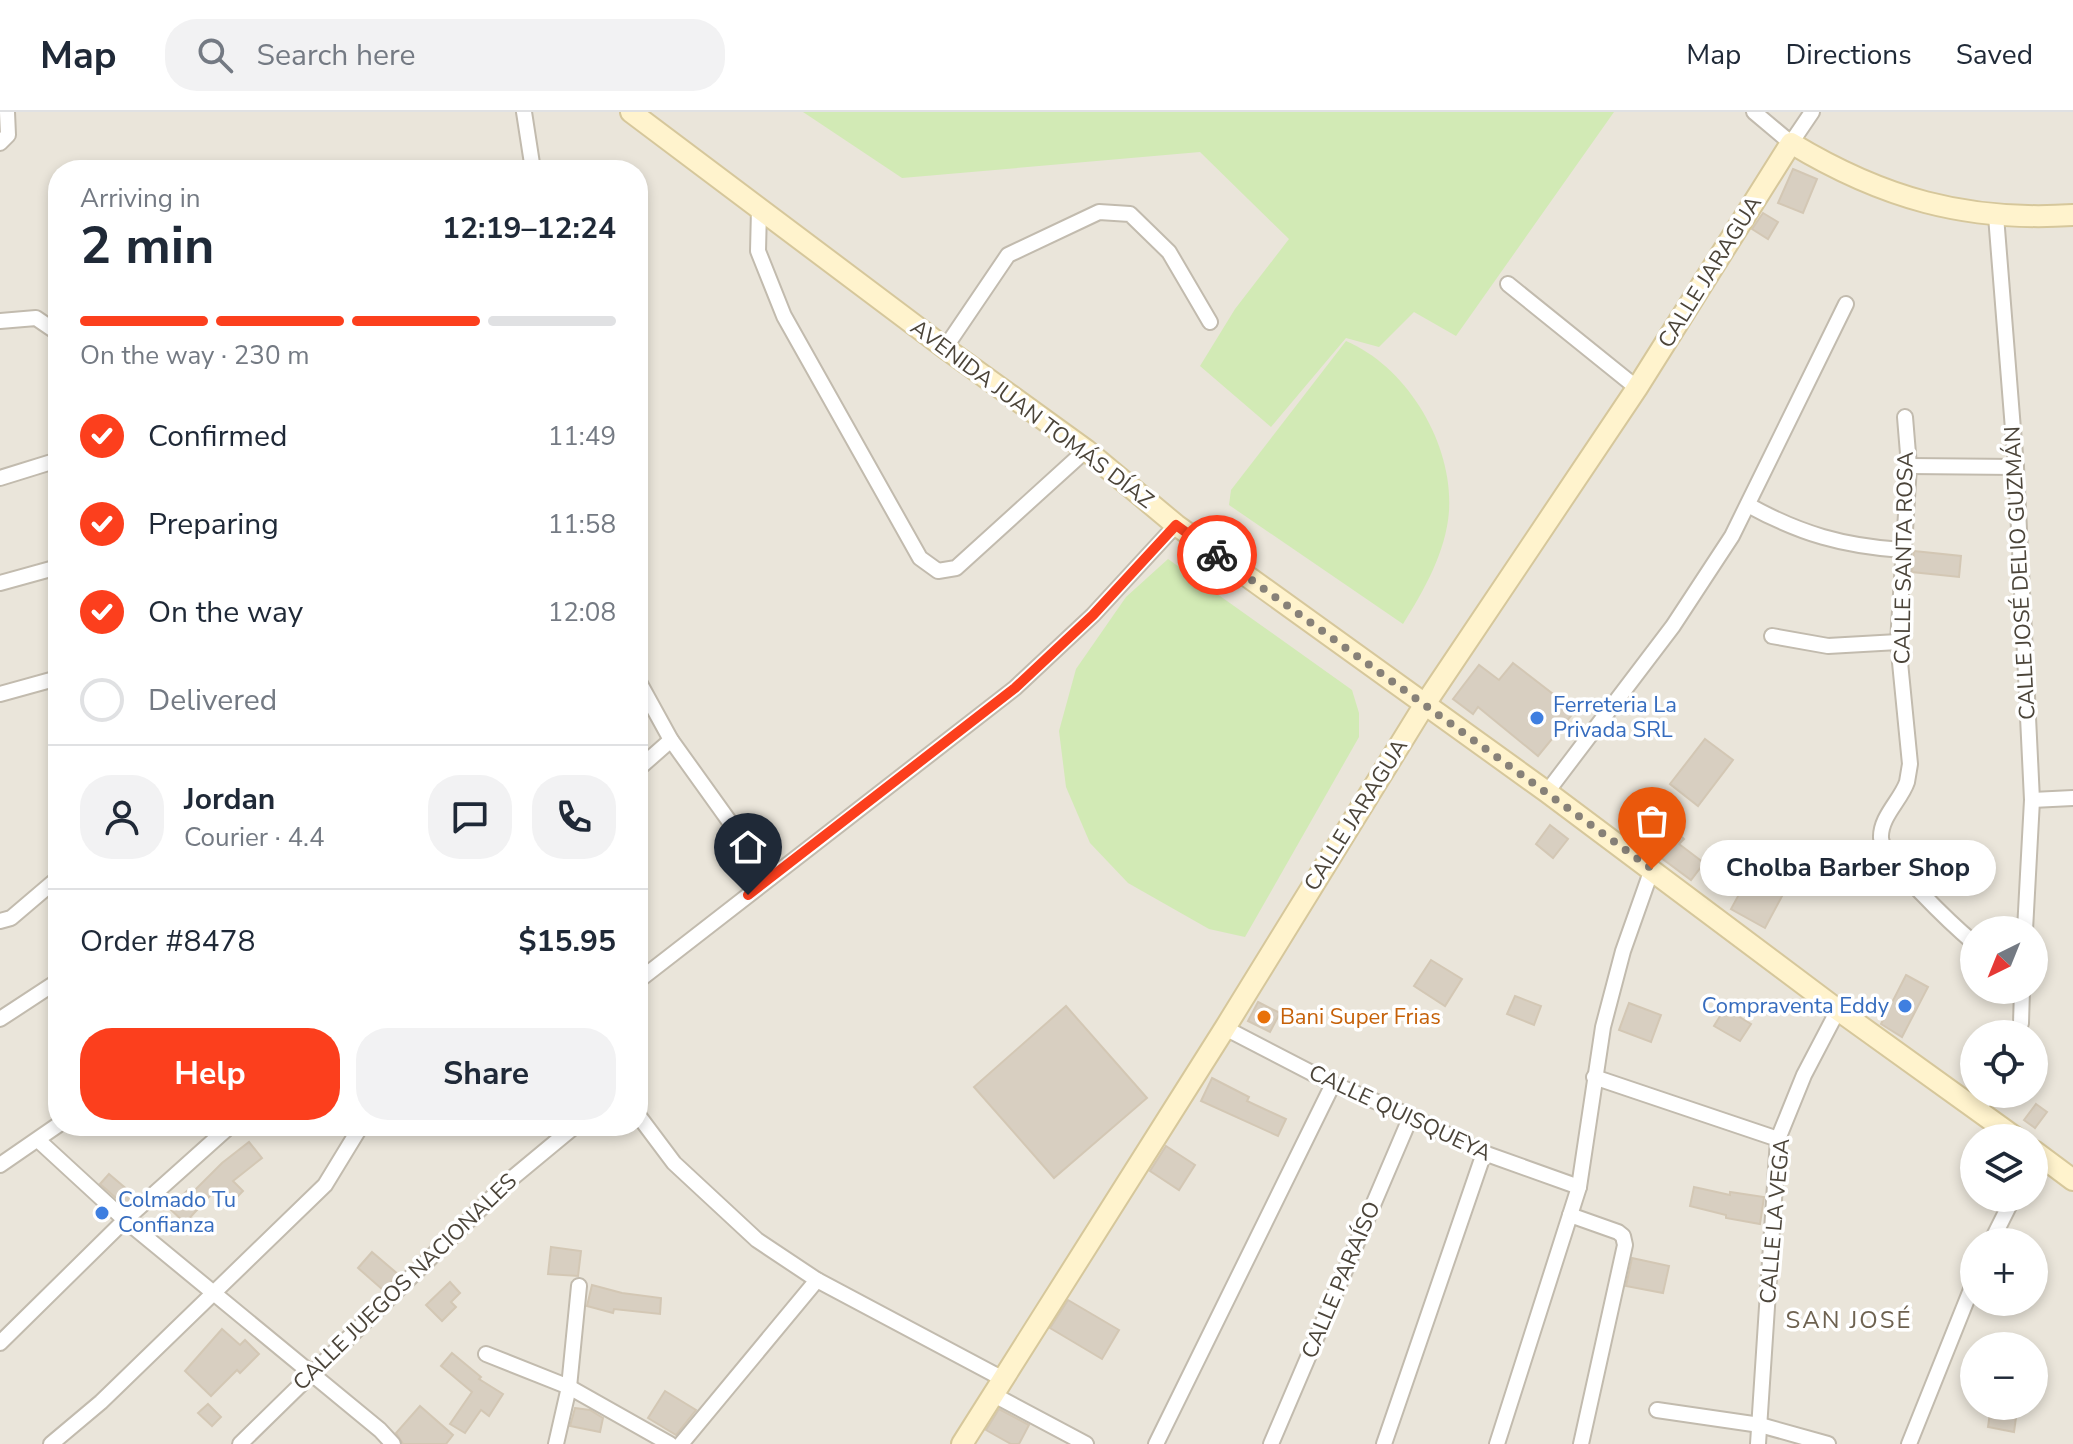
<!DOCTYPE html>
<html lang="en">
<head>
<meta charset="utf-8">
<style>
	body { margin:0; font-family:"Nunito Sans",sans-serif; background:#f2f2f3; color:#1f2937; height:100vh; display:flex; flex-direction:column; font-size:30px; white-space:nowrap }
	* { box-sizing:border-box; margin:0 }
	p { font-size:26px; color:#747a83 }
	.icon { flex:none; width:44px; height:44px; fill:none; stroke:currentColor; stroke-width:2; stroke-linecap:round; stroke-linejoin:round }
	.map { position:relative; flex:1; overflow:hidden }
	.side { position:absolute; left:48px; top:48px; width:600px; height:976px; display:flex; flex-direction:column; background:#fff; border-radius:32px; box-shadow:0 4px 12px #0003 }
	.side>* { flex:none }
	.needle { width:52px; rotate:223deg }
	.controls { position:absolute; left:1960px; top:804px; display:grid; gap:16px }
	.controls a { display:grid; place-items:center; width:88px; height:88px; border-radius:50%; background:#fff; box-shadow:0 4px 12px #0003; font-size:40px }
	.pin { position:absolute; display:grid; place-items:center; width:68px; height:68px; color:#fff; margin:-82px -34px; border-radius:50% 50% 50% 0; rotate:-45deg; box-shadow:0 0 8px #0007 }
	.pin .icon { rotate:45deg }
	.courier { position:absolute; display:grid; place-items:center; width:80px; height:80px; margin:-40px; border:6px solid #fc3f1d; border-radius:50%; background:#fff; color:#222; box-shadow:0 2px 10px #0007 }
	.bubble { position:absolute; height:56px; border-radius:28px; background:#fff; box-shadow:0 4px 12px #0003; font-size:26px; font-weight:700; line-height:56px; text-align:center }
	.summary em { font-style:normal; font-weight:700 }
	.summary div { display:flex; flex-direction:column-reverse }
	.summary { display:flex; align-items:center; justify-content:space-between; height:136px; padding:0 32px }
	h1 { font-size:52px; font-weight:700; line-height:60px }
	.bar { display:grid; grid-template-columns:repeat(4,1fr); gap:12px 8px; align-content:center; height:96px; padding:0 32px }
	.bar i { height:10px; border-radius:6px; background:#e0e1e3 }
	.bar .active { background:#fc3f1d }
	.bar p { grid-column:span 4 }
	.line { display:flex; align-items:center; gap:20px; padding:0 32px; border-top:2px solid #e0e1e3 }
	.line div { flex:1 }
	.round { display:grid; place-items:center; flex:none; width:84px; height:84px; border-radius:32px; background:#f2f2f3 }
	ol { padding:0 32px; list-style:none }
	li { display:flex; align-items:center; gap:24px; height:88px }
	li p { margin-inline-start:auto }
	li .icon { padding:8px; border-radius:50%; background:#fc3f1d; color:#fff; stroke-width:4 }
	li:last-child { color:#747a83 }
	li i { width:44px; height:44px; border:4px solid #e0e1e3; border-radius:50% }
	.button { display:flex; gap:16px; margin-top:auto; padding:16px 32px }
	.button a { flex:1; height:92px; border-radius:32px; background:#fc3f1d; color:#fff; font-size:32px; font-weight:700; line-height:92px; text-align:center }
	.button a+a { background:#f2f2f3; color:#1f2937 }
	header { display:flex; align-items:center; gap:48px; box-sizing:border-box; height:112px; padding:0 40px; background:#fff; border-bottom:2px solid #e0e1e3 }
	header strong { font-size:38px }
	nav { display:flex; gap:44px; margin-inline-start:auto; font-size:28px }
	.search { width:560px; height:72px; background:#f2f2f3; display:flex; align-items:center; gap:20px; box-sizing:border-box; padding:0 28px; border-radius:32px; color:#747a83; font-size:30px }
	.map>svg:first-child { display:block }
	.residential { fill:#eae5da; fill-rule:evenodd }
	.green { fill:#d2eab5 }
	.building { fill:#d8cfc1; stroke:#d3c7b4; stroke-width:2 }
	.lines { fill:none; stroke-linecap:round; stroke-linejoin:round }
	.street-casing { stroke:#c2bbae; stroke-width:18 }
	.secondary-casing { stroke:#d6c79b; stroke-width:24 }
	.street { stroke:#fff; stroke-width:14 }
	.secondary { stroke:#fff3cd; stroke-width:20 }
	.done { stroke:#878178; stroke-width:8; stroke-dasharray:0 14.4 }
	.route { stroke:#fc3f1d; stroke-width:10 }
	.shop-dot { fill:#3f7fe0; stroke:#fff; stroke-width:3 }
	.food-dot { fill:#e8710a; stroke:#fff; stroke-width:3 }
	.labels { text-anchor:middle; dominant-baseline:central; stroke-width:7; stroke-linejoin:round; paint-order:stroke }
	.street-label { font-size:22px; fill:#4b4439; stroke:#fff }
	.shop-label { font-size:22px; fill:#366cbe; stroke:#fff; text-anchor:start }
	.food-label { font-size:22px; fill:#c56008; stroke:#fff; text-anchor:start }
	.neighbourhood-label { font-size:24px; letter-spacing:2px; fill:#6e6250; stroke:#fff }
</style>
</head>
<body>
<header>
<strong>Map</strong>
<div class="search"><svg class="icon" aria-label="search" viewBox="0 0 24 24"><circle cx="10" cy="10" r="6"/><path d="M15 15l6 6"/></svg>Search here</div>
<nav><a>Map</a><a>Directions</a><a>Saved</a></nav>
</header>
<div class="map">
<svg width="2073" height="1332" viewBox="0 0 2073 1332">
	<rect width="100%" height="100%" fill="#f6f3ec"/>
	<path class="residential" d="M 0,0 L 2073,0 L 2073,1332 L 0,1332 ZM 58,58 L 638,58 L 638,1014 L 58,1014 ZM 1974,818 L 2034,818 L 2034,878 L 1974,878 ZM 1974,922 L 2034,922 L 2034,982 L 1974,982 ZM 1974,1026 L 2034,1026 L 2034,1086 L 1974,1086 ZM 1974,1130 L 2034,1130 L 2034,1190 L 1974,1190 ZM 1974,1234 L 2034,1234 L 2034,1294 L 1974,1294 Z"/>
	<g class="green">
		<path d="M 803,0 L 1614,0 L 1456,224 L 1414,200 L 1379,235 L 1346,226 L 1271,315 L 1200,254 L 1235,197 L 1289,127 L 1200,40 L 902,66 Z"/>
		<path d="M 1346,229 C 1407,255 1453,331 1449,399 C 1446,440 1424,478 1403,512 L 1229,393 L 1231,378 Z"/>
		<path d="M 1168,447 L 1352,578 L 1359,601 L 1359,625 L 1245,825 L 1209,817 L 1128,771 L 1090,731 L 1066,675 L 1059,619 L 1076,557 L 1126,485 Z"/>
	</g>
	<g class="building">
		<path d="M 1793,57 L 1817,67 L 1803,101 L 1778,91 Z"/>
		<path d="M 1763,101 L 1778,110 L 1768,127 L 1752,117 Z"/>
		<path d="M 1914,439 L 1961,444 L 1959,465 L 1912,460 Z"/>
		<path d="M 1513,551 L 1575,599 L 1538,644 L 1478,595 L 1473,602 L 1453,587 L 1479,553 L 1499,568 Z"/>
		<path d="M 1705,627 L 1733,648 L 1698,694 L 1670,672 Z"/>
		<path d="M 1550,713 L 1568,727 L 1553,746 L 1536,732 Z"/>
		<path d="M 1672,716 L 1684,727 L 1679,732 L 1704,751 L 1691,768 L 1652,739 Z"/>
		<path d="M 1755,753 L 1789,771 L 1765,816 L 1731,797 Z"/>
		<path d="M 1431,848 L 1462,867 L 1445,894 L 1414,874 Z"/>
		<path d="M 1906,863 L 1928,875 L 1902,925 L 1881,912 Z"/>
		<path d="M 1515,884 L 1541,894 L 1534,913 L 1507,902 Z"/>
		<path d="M 1258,890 L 1280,901 L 1270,920 L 1248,909 Z"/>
		<path d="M 1629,891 L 1661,903 L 1651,930 L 1619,918 Z"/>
		<path d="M 1066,894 L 1147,986 L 1054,1066 L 974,975 Z"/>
		<path d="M 1725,896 L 1751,912 L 1740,929 L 1714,914 Z"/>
		<path d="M 1212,966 L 1249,985 L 1247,989 L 1286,1007 L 1278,1024 L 1201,989 Z"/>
		<path d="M 2036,992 L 2047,1000 L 2035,1016 L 2024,1008 Z"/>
		<path d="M 249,1030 L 262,1046 L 233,1069 L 243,1079 L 232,1090 L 217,1076 L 185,1111 L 169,1096 L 190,1076 L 194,1079 L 222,1051 Z"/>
		<path d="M 1166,1034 L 1195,1053 L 1179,1078 L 1150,1059 Z"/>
		<path d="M 109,1062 L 136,1085 L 125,1094 L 100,1072 Z"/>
		<path d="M 1694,1075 L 1730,1083 L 1730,1080 L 1764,1085 L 1760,1112 L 1726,1106 L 1726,1103 L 1690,1094 Z"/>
		<path d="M 551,1135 L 581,1139 L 578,1164 L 548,1162 Z"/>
		<path d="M 372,1140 L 399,1163 L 383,1178 L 358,1156 Z"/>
		<path d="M 1632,1146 L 1669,1154 L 1663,1181 L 1626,1174 Z"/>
		<path d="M 450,1170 L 460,1181 L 451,1190 L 456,1195 L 442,1209 L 426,1193 Z"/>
		<path d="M 592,1173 L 622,1181 L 661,1186 L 660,1202 L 614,1197 L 613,1201 L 587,1194 Z"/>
		<path d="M 1068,1188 L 1119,1218 L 1102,1247 L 1050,1216 Z"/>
		<path d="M 222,1217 L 240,1233 L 245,1228 L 259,1242 L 240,1261 L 237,1258 L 211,1284 L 185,1259 Z"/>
		<path d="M 452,1241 L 481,1265 L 479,1267 L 503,1282 L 489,1304 L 481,1298 L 465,1321 L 450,1312 L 472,1280 L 441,1254 Z"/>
		<path d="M 665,1279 L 696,1298 L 676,1323 L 648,1306 Z"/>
		<path d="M 208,1292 L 221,1305 L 212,1314 L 198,1301 Z"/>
		<path d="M 420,1294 L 453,1323 L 446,1332 L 403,1332 L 396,1321 Z"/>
		<path d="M 1991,1294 L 2017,1298 L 2014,1320 L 1988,1315 Z"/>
		<path d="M 575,1296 L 590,1298 L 603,1306 L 600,1320 L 570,1314 Z"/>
		<path d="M 999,1297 L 1029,1313 L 1019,1332 L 1011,1332 L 986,1318 Z"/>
	</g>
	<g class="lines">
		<defs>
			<g id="street">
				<path d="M 524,0 L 533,58"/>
				<path d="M 1754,0 L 1791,31 L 1812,0"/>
				<path d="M 0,31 L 8,23 L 7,0"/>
				<path d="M 759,97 L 758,139 L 784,204 L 920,446 L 938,459 L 956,456 L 1086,338"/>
				<path d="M 1996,104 L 2016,355 L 2032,688 L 2025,818"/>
				<path d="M 1508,172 L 1637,276"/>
				<path d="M 0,209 L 36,206 L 58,221"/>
				<path d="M 945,236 L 1008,143 L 1099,100 L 1130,102 L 1169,140 L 1210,210"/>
				<path d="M 1905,305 L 1909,354 L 1898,530 L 1910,652 C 1909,658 1908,664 1907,670 C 1901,688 1880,705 1881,726 C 1882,747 1956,816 1974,831"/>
				<path d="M 1909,354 L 2016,355"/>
				<path d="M 0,366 L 58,348"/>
				<path d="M 1748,393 C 1801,422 1843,434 1902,438"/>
				<path d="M 0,471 L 58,455"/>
				<path d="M 1772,524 L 1828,534 L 1898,530"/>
				<path d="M 638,568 L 671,628 L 770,766"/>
				<path d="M 0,582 L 58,566"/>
				<path d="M 638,657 L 671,628"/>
				<path d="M 1547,680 L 1673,514 L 1732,424 L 1846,192"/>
				<path d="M 2032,688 L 2073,686"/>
				<path d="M 0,809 L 11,806 L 58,766"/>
				<path d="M 638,869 L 1015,576 L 1093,503 L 1176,413"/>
				<path d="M 0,907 L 58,869"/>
				<path d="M 1225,916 L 1333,972 L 1411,1004 L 1484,1041 L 1579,1075"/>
				<path d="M 2017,922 L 2021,911 L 2022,878"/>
				<path d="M 1594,965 L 1778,1027"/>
				<path d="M 1979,998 L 1988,982"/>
				<path d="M 638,1003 L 674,1051 L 757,1128 L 817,1168 L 1005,1268"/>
				<path d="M 38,1028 L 125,1108 L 380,1318 L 393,1332"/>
				<path d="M 0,1053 L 58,1013"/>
				<path d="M 1570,1103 L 1618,1120 L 1623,1124 L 1625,1133 L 1581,1332"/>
				<path d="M 1991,1130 L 2013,1086"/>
				<path d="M 0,1231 L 125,1108 L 230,1014"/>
				<path d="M 486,1242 L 569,1275 L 670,1332"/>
				<path d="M 994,1283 L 1086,1332"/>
				<path d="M 1657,1298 L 1760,1313 L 1828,1332"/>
				<path d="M 51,1332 L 101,1290 L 325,1073 L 361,1014"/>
				<path d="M 240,1332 L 511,1067 L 575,1014"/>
				<path d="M 556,1332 L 569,1275 L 579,1174"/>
				<path d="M 681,1332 L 817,1168"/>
				<path d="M 1156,1332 L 1333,972"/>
				<path d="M 1271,1332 L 1411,1004"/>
				<path d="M 1384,1332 L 1484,1041"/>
				<path d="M 1497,1332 L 1579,1075 L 1603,915 L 1623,839 L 1652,757"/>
				<path d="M 1758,1332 L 1778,1027 L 1804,963 L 1838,898"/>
				<path d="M 1909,1332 L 1974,1170"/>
			</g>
			<g id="secondary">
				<path d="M 631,0 L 945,236 L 1086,338 L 1176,413 L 1547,680 L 1838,898 L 2016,1026"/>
				<path d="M 2034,1039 L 2073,1068"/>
				<path d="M 962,1332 L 1225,916 L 1425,592 L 1637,276 L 1791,31 C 1882,86 1966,110 2073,103"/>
			</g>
		</defs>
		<use href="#street" class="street-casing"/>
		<use href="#secondary" class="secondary-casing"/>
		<use href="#street" class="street"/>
		<use href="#secondary" class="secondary"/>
	</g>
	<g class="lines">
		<path class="done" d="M 1217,443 L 1652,757"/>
		<path class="route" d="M 748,783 L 1015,576 L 1093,503 L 1176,413 L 1217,443"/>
	</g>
	<g class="shop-dot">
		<circle cx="1537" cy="606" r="8"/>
		<circle cx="1905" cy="894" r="8"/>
		<circle cx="102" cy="1101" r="8"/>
	</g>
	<circle class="food-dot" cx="1264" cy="905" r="8"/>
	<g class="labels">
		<g class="street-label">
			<text transform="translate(1710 160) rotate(-58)">CALLE JARAGUA</text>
			<text transform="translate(1032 302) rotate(37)">AVENIDA JUAN TOMÁS DÍAZ</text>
			<text transform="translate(1904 446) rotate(-89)">CALLE SANTA ROSA</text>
			<text transform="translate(2020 461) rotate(-93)">CALLE JOSÉ DELIO GUZMÁN</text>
			<text transform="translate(1356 703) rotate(-58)">CALLE JARAGUA</text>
			<text transform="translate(1400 1001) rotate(25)">CALLE QUISQUEYA</text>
			<text transform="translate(1775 1109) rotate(-85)">CALLE LA VEGA</text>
			<text transform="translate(1341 1168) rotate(-67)">CALLE PARAÍSO</text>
			<text transform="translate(405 1170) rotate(-44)">CALLE JUEGOS NACIONALES</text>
		</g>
		<g class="shop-label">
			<text x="1553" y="593">Ferreteria La<tspan x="1553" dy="25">Privada SRL</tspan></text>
			<text x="1889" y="894" text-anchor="end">Compraventa Eddy</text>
			<text x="118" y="1088">Colmado Tu<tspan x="118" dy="25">Confianza</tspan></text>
		</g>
		<g class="food-label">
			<text x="1280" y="905">Bani Super Frias</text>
		</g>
		<g class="neighbourhood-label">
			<text x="1849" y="1208">SAN JOSÉ</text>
		</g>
	</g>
</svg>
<div class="controls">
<a><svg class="needle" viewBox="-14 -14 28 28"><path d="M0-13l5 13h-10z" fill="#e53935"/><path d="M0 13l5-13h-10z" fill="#747a83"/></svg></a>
<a><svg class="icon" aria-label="locate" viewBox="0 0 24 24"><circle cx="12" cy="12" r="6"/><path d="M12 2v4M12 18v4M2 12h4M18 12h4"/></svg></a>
<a><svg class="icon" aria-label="layers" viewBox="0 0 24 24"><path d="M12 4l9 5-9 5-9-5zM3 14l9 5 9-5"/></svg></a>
<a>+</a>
<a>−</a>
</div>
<div class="pin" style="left:1652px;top:757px;background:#ea580c"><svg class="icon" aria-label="bag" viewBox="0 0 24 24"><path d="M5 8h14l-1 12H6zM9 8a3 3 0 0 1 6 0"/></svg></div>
<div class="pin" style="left:748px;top:783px;background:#1f2937"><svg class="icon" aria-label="home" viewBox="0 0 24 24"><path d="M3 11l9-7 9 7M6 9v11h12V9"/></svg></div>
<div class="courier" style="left:1217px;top:443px"><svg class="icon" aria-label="bike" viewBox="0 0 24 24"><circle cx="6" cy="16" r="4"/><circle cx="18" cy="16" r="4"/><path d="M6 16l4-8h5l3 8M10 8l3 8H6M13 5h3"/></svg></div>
<div class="bubble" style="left:1700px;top:728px;width:296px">Cholba Barber Shop</div>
<section class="side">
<div class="summary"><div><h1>2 min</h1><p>Arriving in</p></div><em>12:19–12:24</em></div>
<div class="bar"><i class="active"></i><i class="active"></i><i class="active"></i><i></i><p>On the way · 230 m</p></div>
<ol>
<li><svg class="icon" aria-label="check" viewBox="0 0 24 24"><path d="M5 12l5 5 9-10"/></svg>Confirmed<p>11:49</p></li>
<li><svg class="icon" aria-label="check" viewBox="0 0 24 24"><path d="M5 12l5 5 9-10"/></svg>Preparing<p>11:58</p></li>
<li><svg class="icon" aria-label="check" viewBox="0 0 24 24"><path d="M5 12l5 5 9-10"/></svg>On the way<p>12:08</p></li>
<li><i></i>Delivered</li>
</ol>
<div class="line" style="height:144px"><a class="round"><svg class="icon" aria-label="person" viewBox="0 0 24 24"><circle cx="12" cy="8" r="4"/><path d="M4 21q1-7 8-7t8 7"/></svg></a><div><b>Jordan</b><p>Courier · 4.4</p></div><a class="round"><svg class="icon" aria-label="chat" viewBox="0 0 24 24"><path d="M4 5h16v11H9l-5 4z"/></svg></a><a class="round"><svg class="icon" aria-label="phone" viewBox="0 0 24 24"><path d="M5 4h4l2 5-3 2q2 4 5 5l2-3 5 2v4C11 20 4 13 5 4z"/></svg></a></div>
<div class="line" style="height:104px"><div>Order #8478</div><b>$15.95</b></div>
<div class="button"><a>Help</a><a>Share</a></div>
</section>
</div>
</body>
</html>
